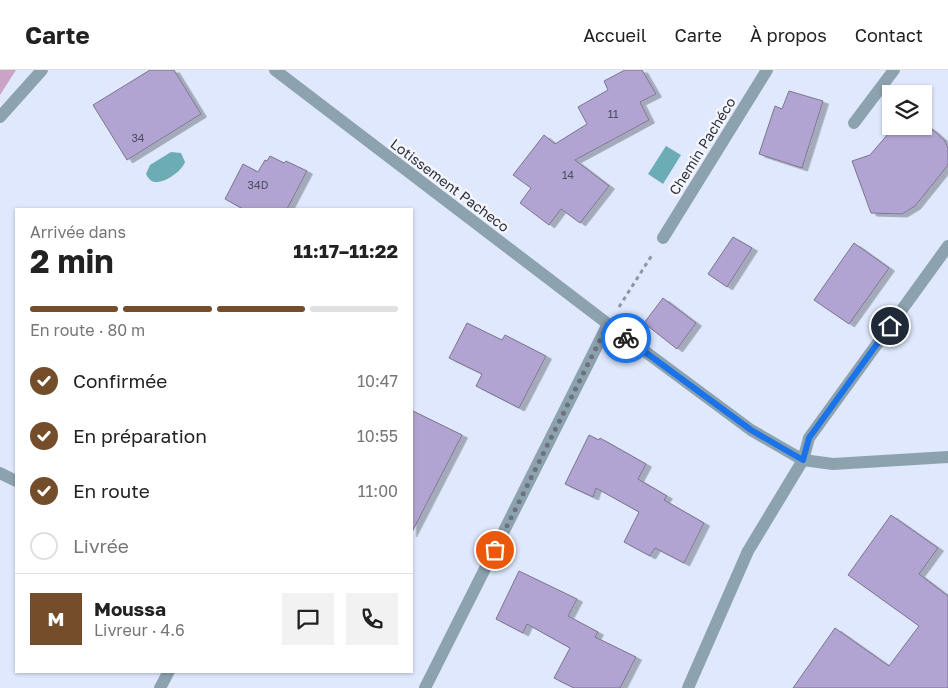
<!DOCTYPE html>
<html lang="fr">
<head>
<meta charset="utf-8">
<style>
	body { margin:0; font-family:"Golos Text",sans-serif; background:#f2f2f2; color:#222; height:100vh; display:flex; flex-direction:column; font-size:19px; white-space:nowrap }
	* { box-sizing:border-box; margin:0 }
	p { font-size:16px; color:#767676 }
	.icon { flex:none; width:28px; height:28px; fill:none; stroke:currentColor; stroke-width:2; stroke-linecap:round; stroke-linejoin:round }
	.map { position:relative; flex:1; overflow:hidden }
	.sheet { position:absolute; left:15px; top:138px; width:398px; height:465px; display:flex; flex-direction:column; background:#fff; border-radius:0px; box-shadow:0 1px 4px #0004 }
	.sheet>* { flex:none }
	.tools { position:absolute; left:882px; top:15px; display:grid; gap:10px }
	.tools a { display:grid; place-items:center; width:50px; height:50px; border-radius:0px; background:#fff; box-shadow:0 1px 4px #0004; font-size:25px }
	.pin { position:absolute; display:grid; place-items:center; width:42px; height:42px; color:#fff; margin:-21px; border:2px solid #fff; border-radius:50%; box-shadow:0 1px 5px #0007 }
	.courier { position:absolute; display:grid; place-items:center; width:50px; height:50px; margin:-25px; border:4px solid #1a73e8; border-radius:50%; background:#fff; color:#222; box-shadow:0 1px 6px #0007 }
	.summary em { font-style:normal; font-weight:700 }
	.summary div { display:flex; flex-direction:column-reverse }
	.summary { display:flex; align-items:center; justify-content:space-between; height:85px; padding:0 15px }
	h1 { font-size:32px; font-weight:700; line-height:38px }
	.bar { display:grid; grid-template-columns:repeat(4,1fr); gap:8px 5px; align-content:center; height:60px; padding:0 15px }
	.bar i { height:6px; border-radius:4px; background:#e0e0e0 }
	.bar .on { background:#744d2b }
	.bar p { grid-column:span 4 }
	.line { display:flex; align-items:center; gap:12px; padding:0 15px; border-top:1px solid #e0e0e0 }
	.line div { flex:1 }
	.round { display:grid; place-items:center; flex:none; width:52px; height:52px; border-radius:0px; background:#f2f2f2 }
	ol { padding:0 15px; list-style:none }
	li { display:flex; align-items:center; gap:15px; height:55px }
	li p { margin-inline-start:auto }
	li .icon { padding:5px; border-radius:50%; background:#744d2b; color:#fff; stroke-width:4 }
	li:last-child { color:#767676 }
	li i { width:28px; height:28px; border:2px solid #e0e0e0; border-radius:50% }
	header { display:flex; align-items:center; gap:30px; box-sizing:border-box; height:70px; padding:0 25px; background:#fff; border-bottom:1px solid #e0e0e0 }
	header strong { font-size:24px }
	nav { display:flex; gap:28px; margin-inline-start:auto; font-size:18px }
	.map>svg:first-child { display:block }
	.forest { fill:#caa3c7 }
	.water { fill:#6cadb5 }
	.building { fill:#b1a4d2; stroke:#7c758e; filter:url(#shadow) }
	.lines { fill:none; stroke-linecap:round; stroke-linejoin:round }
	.path { stroke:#8f95a5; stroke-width:3; stroke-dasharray:4 4; stroke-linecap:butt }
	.street { stroke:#8da2af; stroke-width:12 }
	.done { stroke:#6b717f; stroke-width:5; stroke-dasharray:0 9 }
	.route { stroke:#1a73e8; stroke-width:6 }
	.labels { text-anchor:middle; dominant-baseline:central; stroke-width:5; stroke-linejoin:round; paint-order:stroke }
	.number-label { font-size:11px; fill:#4e4e61 }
	.street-label { font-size:14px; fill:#2d313b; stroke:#f3f5fb }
</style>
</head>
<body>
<header>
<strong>Carte</strong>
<nav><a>Accueil</a><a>Carte</a><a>À propos</a><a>Contact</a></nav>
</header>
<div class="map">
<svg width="948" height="618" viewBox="0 0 948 618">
	<defs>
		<filter id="shadow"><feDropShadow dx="5.5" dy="3" stdDeviation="0" flood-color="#0004"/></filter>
	</defs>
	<rect width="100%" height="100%" fill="#dfe8fd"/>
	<path class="forest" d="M 0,0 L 16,0 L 0,25 Z"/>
	<g class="water">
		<path d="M 666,76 L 681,85 L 663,114 L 648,104 Z"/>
		<path d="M 171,82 L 181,83 L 185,92 C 182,101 165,113 155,112 C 151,112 148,108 146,104 L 150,95 Z"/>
	</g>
	<g class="building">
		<path d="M 150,0 L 174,0 L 201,44 L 127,90 L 93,35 Z"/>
		<path d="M 625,0 L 642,0 L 656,24 L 640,32 L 649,50 L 575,90 L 609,116 L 580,153 L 561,139 L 549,155 L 520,133 L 531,118 L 513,105 L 544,65 L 555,74 L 587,54 L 578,37 L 608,20 L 604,11 Z"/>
		<path d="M 789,21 L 823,31 L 802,98 L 759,84 L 775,36 L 782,39 Z"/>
		<path d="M 891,51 L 891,56 L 924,56 L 924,54 L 933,60 L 945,71 L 948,78 L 948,95 L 915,136 L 902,144 L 871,143 L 852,91 L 870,85 L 888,64 Z"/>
		<path d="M 270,86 L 284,93 L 286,91 L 307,101 L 287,139 L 243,139 L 225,129 L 243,94 L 258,102 L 265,90 L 267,91 Z"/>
		<path d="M 733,167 L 752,178 L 727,217 L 708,204 Z"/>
		<path d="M 854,173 L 889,198 L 849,254 L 814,230 Z"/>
		<path d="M 663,228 L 696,253 L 677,279 L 644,253 Z"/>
		<path d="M 467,253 L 502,270 L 505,265 L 546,286 L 519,338 L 476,316 L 482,304 L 449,288 Z"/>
		<path d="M 411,340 L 462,365 L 411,464 Z"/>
		<path d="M 589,365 L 599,370 L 600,368 L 646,394 L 638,409 L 667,426 L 664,430 L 704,453 L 684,493 L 655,478 L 650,486 L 624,472 L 639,442 L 596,418 L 593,427 L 565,414 Z"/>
		<path d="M 891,445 L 938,478 L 919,504 L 948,526 L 948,618 L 793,618 L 835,558 L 889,596 L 919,556 L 848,505 Z"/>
		<path d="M 519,501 L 577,529 L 568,546 L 598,562 L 595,567 L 636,587 L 620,618 L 574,618 L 554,608 L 570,578 L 527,554 L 523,563 L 496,549 Z"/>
	</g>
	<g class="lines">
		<path class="path" d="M 619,237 L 652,185"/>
		<g class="street">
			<path d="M 275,0 L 608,254 L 751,360 L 803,390 L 833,394 L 948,387"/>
			<path d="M 0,47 L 42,0"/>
			<path d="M 854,53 L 894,0"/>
			<path d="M 663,168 L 767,0"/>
			<path d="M 0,403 L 16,411"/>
			<path d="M 160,618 L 169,601"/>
			<path d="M 425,618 L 608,254"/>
			<path d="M 688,618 L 748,481 L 803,390 L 809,368 L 948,176"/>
		</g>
	</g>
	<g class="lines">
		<path class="done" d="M 495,480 L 608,254 L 626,268"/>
		<path class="route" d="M 626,268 L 751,360 L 803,390 L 809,368 L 890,256"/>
	</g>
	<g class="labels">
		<g class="number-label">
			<text x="613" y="43">11</text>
			<text x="138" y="67">34</text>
			<text x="568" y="104">14</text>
			<text x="258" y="114">34D</text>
		</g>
		<g class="street-label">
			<text transform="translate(702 76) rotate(-58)">Chemin Pachéco</text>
			<text transform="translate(450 115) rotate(37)">Lotissement Pacheco</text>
		</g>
	</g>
</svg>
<div class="tools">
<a><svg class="icon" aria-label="layers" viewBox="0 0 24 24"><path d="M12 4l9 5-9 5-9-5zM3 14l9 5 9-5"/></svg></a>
</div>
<div class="pin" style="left:495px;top:480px;background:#ea580c"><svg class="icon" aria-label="bag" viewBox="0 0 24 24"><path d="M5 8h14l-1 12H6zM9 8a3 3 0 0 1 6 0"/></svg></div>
<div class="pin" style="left:890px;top:256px;background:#1f2937"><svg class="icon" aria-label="home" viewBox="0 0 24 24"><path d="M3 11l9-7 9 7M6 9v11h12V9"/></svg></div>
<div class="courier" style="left:626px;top:268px"><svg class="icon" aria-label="bike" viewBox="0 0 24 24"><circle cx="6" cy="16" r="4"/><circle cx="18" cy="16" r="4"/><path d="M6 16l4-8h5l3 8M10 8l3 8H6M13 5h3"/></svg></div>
<section class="sheet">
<div class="summary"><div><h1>2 min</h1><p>Arrivée dans</p></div><em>11:17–11:22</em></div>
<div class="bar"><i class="on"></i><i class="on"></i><i class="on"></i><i></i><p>En route · 80 m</p></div>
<ol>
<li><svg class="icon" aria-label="check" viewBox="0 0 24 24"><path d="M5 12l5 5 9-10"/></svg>Confirmée<p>10:47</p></li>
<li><svg class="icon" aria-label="check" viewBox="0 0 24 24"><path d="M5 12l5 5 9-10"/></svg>En préparation<p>10:55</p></li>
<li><svg class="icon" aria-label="check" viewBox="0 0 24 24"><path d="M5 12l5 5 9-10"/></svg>En route<p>11:00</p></li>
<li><i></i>Livrée</li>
</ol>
<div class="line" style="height:90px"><b class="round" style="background:#744d2b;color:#fff">M</b><div><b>Moussa</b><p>Livreur · 4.6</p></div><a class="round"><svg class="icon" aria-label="chat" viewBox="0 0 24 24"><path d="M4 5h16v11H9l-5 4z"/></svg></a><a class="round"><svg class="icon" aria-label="phone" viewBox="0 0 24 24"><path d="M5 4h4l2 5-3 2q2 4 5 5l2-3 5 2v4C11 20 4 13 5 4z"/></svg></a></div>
</section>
</div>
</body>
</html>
